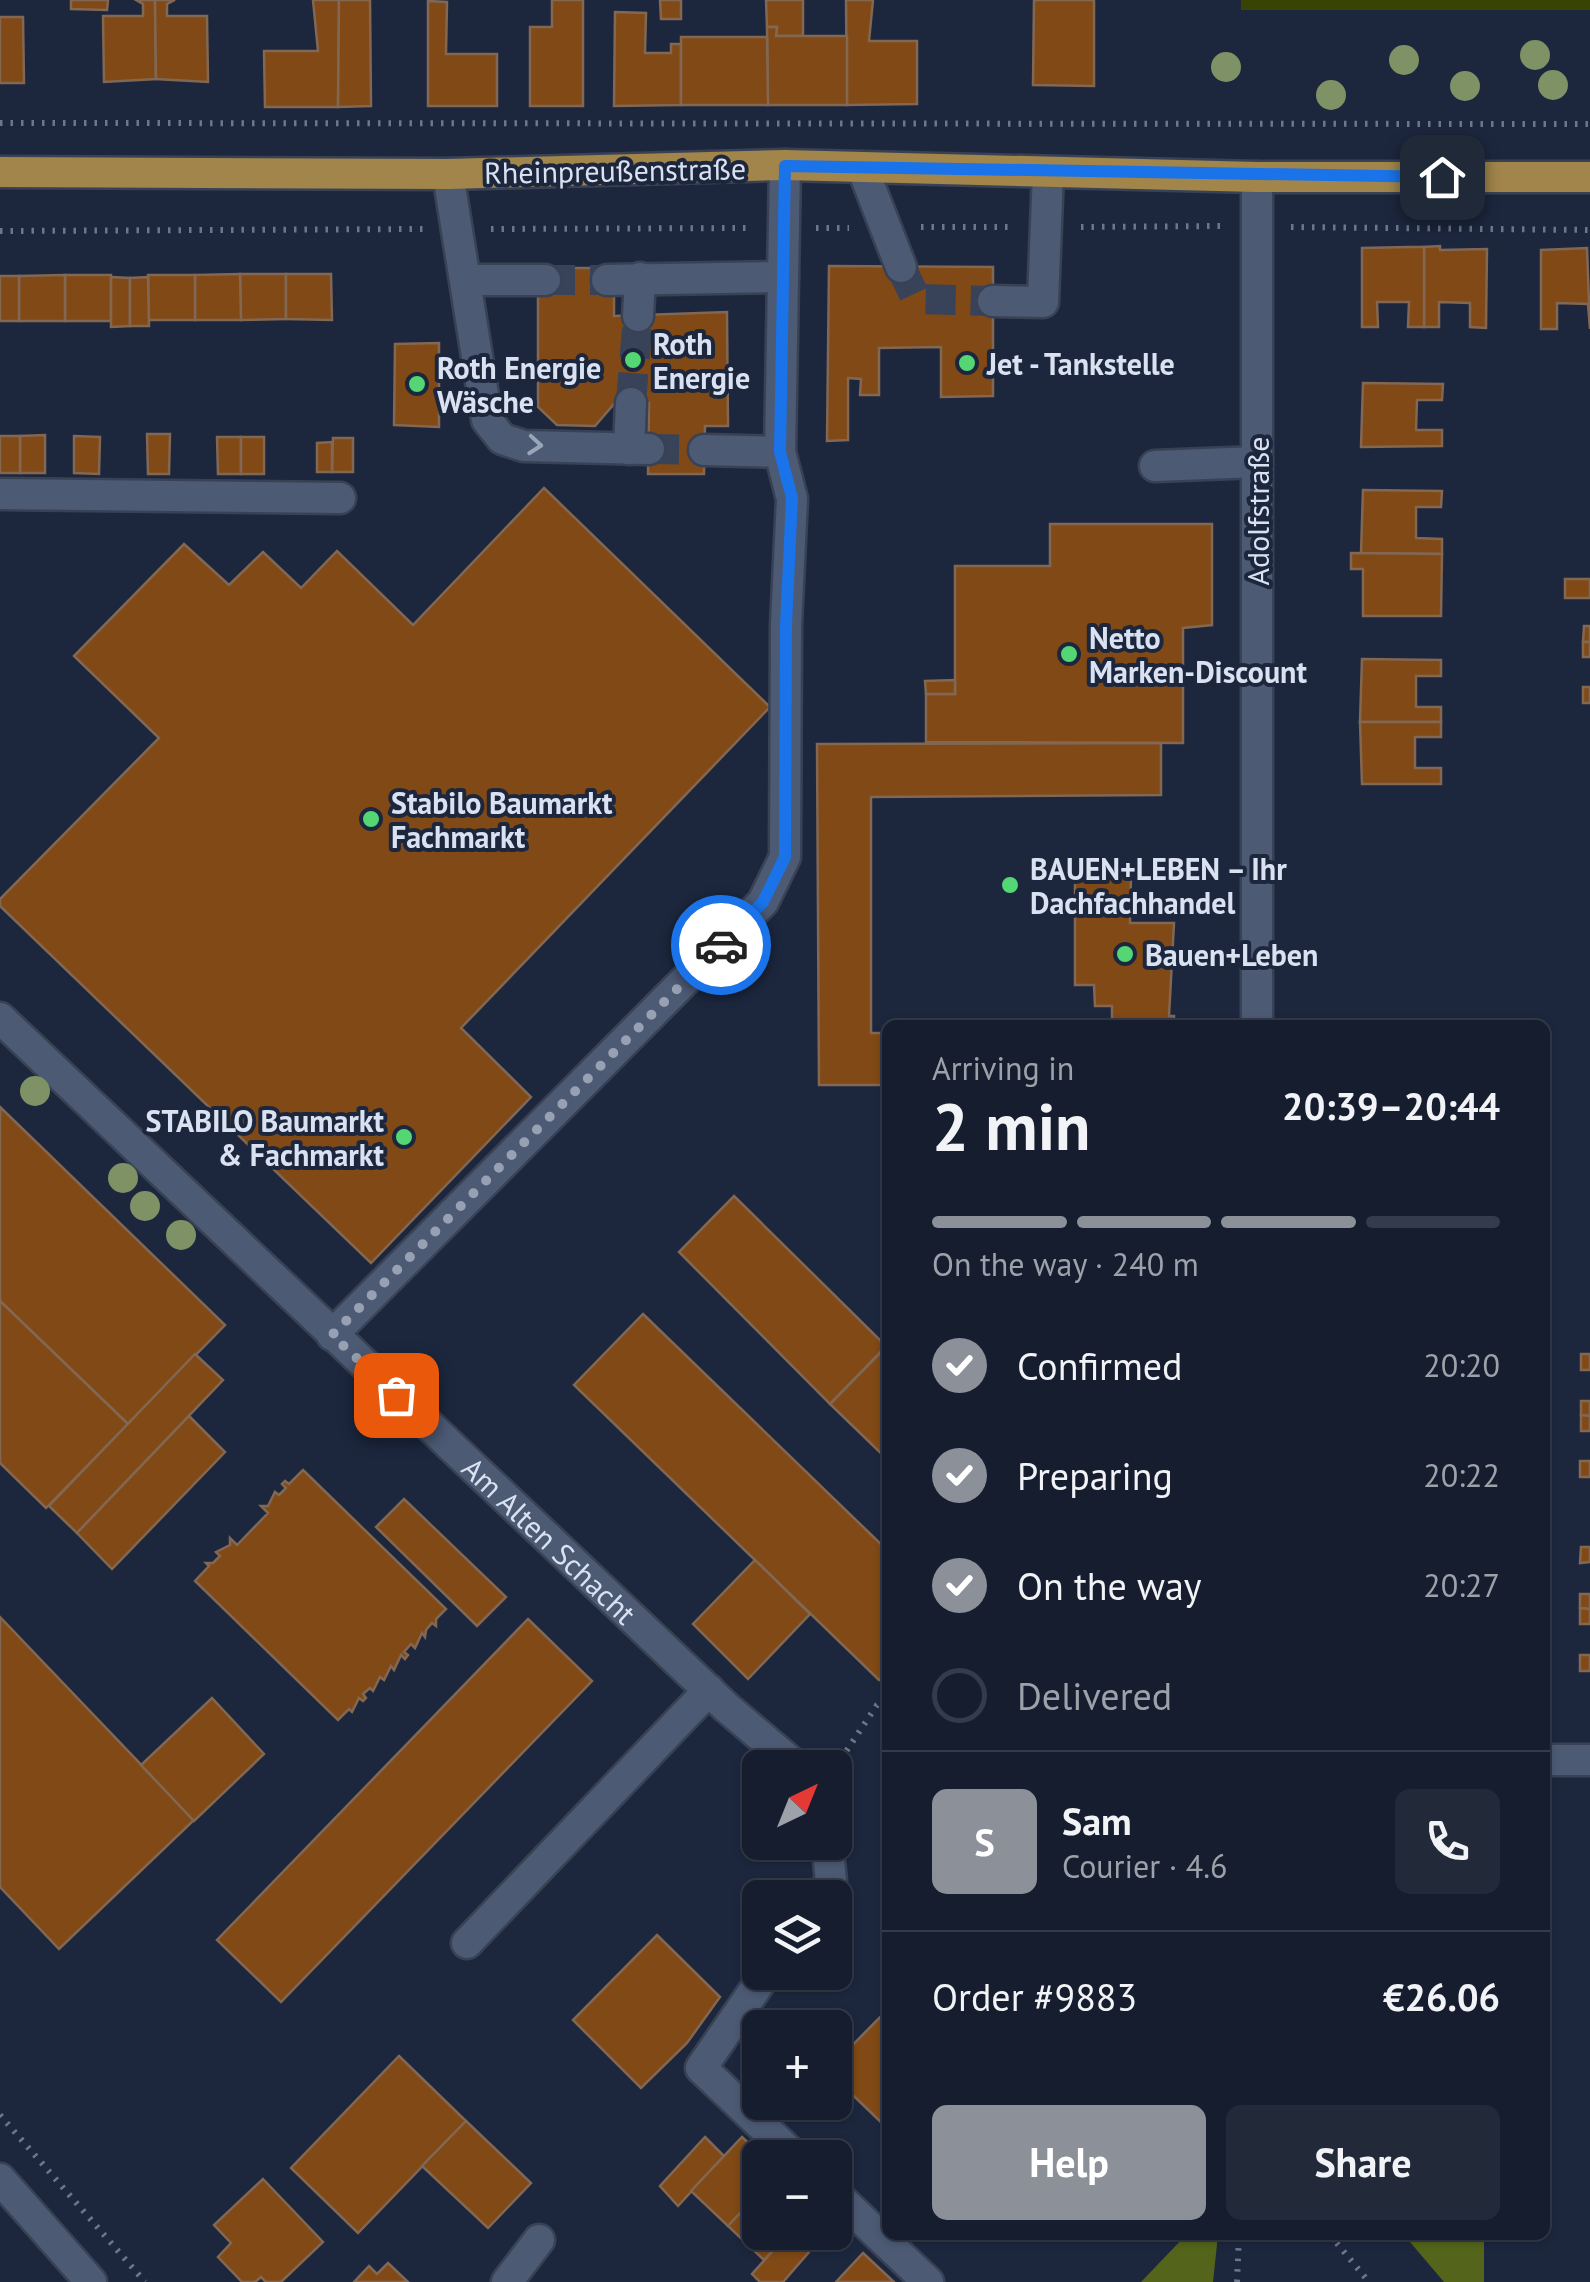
<!DOCTYPE html>
<html lang="en">
<head>
<meta charset="utf-8">
<style>
	body { margin:0; font-family:"PT Sans",sans-serif; background:#222a3a; color:#f1f3f6; height:100vh; display:flex; flex-direction:column; font-size:38px; white-space:nowrap }
	* { box-sizing:border-box; margin:0 }
	p { font-size:32px; color:#9da2aa }
	.icon { flex:none; width:55px; height:55px; fill:none; stroke:currentColor; stroke-width:2; stroke-linecap:round; stroke-linejoin:round }
	.map { position:relative; flex:1; overflow:hidden }
	.side { position:absolute; left:882px; top:1020px; width:668px; height:1220px; display:flex; flex-direction:column; background:#151d2e; border-radius:15px; box-shadow:0 2px 8px #0004,0 0 0 2px #343b4a }
	.side>* { flex:none }
	.needle { width:65px; rotate:43deg }
	.tools { position:absolute; left:742px; top:1750px; display:grid; gap:20px }
	.tools a { display:grid; place-items:center; width:110px; height:110px; border-radius:15px; background:#151d2e; box-shadow:0 2px 8px #0004,0 0 0 2px #343b4a; font-size:50px }
	.pin { position:absolute; display:grid; place-items:center; width:85px; height:85px; color:#fff; margin:-42px; border-radius:20px; box-shadow:0 5px 15px #0006 }
	.courier { position:absolute; display:grid; place-items:center; width:100px; height:100px; margin:-50px; border:8px solid #1a73e8; border-radius:50%; background:#fff; color:#222; box-shadow:0 2px 12px #0007 }
	.headline em { font-style:normal; font-weight:700 }
	.headline div { display:flex; flex-direction:column-reverse }
	.headline { display:flex; align-items:center; justify-content:space-between; height:170px; padding:0 50px }
	h1 { font-size:65px; font-weight:700; line-height:75px }
	.bar { display:grid; grid-template-columns:repeat(4,1fr); gap:15px 10px; align-content:center; height:120px; padding:0 50px }
	.bar i { height:12px; border-radius:8px; background:#343b4a }
	.bar .current { background:#8c9099 }
	.bar p { grid-column:span 4 }
	.line { display:flex; align-items:center; gap:25px; padding:0 50px; border-top:2px solid #343b4a }
	.line div { flex:1 }
	.round { display:grid; place-items:center; flex:none; width:105px; height:105px; border-radius:15px; background:#222a3a }
	ol { padding:0 50px; list-style:none }
	li { display:flex; align-items:center; gap:30px; height:110px }
	li p { margin-inline-start:auto }
	li .icon { padding:10px; border-radius:50%; background:#8c9099; color:#fff; stroke-width:4 }
	li:last-child { color:#9da2aa }
	li i { width:55px; height:55px; border:5px solid #343b4a; border-radius:50% }
	.action { display:flex; gap:20px; margin-top:auto; padding:20px 50px }
	.action a { flex:1; height:115px; border-radius:15px; background:#8c9099; color:#fff; font-size:40px; font-weight:700; line-height:115px; text-align:center }
	.action a+a { background:#222a3a; color:#f1f3f6 }
	.map>svg:first-child { display:block }
	.green { fill:#374403 }
	.forest { fill:#54641b }
	.building { fill:#814915; stroke:#826753; stroke-width:2.5 }
	.lines { fill:none; stroke-linecap:round; stroke-linejoin:round }
	.minor-tunnel { stroke:#384359; stroke-width:30; stroke-dasharray:30 15; stroke-linecap:butt }
	.minor-casing { stroke:#394255; stroke-width:35 }
	.major-casing { stroke:#394255; stroke-width:35 }
	.path { stroke:#6d768a; stroke-width:6; stroke-dasharray:2.5 8; stroke-linecap:butt }
	.minor { stroke:#4c5a74; stroke-width:30 }
	.major { stroke:#a1854b; stroke-width:30 }
	.tree { fill:#7e9266 }
	.oneway { stroke:#9aa5b9 }
	.done { stroke:#98a1b3; stroke-width:10; stroke-dasharray:0 18 }
	.route { stroke:#1a73e8; stroke-width:12 }
	.poi-dot { fill:#53d673; stroke:#1c273e; stroke-width:4 }
	.labels { text-anchor:middle; dominant-baseline:central; stroke-width:8; stroke-linejoin:round; paint-order:stroke }
	.street-label { font-size:30px; fill:#dae2f2; stroke:#1c273e }
	.poi-label { font-size:30px; font-weight:bold; fill:#dae2f2; stroke:#1c273e; text-anchor:start }
</style>
</head>
<body>
<div class="map">
<svg width="1590" height="2282" viewBox="0 0 1590 2282">
	<rect width="100%" height="100%" fill="#1c273e"/>
	<rect class="green" x="1241" y="0" width="349" height="10"/>
	<g class="forest">
		<path d="M 1186,2235 L 1218,2235 L 1213,2282 L 1141,2282 Z"/>
		<path d="M 1404,2235 L 1484,2235 L 1484,2282 L 1444,2282 Z"/>
	</g>
	<g class="building">
		<path d="M 71,0 L 108,0 L 107,10 L 71,9 Z"/>
		<path d="M 136,0 L 155,0 L 156,79 L 104,82 L 103,16 L 143,16 L 143,4 Z"/>
		<path d="M 155,0 L 175,0 L 167,4 L 167,16 L 207,16 L 208,82 L 156,79 Z"/>
		<path d="M 313,0 L 339,0 L 338,107 L 265,107 L 264,51 L 318,51 Z"/>
		<path d="M 339,0 L 370,0 L 371,106 L 338,107 Z"/>
		<path d="M 552,0 L 583,0 L 583,106 L 530,106 L 530,27 L 552,27 Z"/>
		<path d="M 660,0 L 681,0 L 681,19 L 661,19 Z"/>
		<path d="M 766,0 L 803,0 L 803,36 L 776,36 L 777,27 L 767,27 Z"/>
		<path d="M 846,0 L 873,0 L 869,41 L 917,41 L 917,104 L 847,105 Z"/>
		<path d="M 1034,0 L 1094,0 L 1094,86 L 1033,85 Z"/>
		<path d="M 428,1 L 447,2 L 446,54 L 497,54 L 497,106 L 428,106 Z"/>
		<path d="M 615,12 L 646,13 L 645,53 L 671,53 L 671,44 L 681,44 L 681,105 L 614,106 Z"/>
		<path d="M 0,17 L 23,17 L 24,83 L 0,83 Z"/>
		<path d="M 767,27 L 777,27 L 776,36 L 847,36 L 847,105 L 768,105 Z"/>
		<path d="M 681,37 L 767,37 L 768,105 L 681,105 Z"/>
		<path d="M 1440,246 L 1440,250 L 1487,249 L 1486,328 L 1470,327 L 1470,303 L 1439,302 L 1439,327 L 1424,327 L 1424,247 Z"/>
		<path d="M 1409,247 L 1424,247 L 1424,327 L 1408,327 L 1409,302 L 1377,302 L 1378,327 L 1362,327 L 1362,248 Z"/>
		<path d="M 1587,248 L 1590,329 L 1588,304 L 1557,303 L 1557,329 L 1541,329 L 1541,250 Z"/>
		<path d="M 829,266 L 993,267 L 993,396 L 941,397 L 941,347 L 879,348 L 879,395 L 860,395 L 861,379 L 848,378 L 848,440 L 827,441 Z"/>
		<path d="M 557,268 L 595,268 L 614,287 L 614,316 L 727,312 L 728,426 L 705,426 L 704,474 L 648,474 L 649,403 L 614,404 L 595,426 L 557,425 L 538,407 L 538,287 Z"/>
		<path d="M 240,274 L 286,274 L 286,319 L 241,320 Z"/>
		<path d="M 240,274 L 241,320 L 195,320 L 195,275 Z"/>
		<path d="M 286,274 L 331,274 L 332,320 L 286,319 Z"/>
		<rect x="65" y="275" width="46" height="46"/>
		<path d="M 65,275 L 65,321 L 19,321 L 19,276 Z"/>
		<path d="M 148,275 L 195,275 L 195,320 L 149,320 Z"/>
		<rect x="0" y="276" width="19" height="45"/>
		<path d="M 111,277 L 130,278 L 130,326 L 111,327 Z"/>
		<path d="M 148,277 L 149,326 L 130,326 L 130,278 Z"/>
		<path d="M 439,343 L 439,427 L 394,425 L 395,344 Z"/>
		<path d="M 1363,383 L 1443,384 L 1442,400 L 1417,400 L 1416,430 L 1442,430 L 1442,446 L 1361,447 Z"/>
		<path d="M 147,434 L 170,434 L 169,474 L 148,474 Z"/>
		<path d="M 45,435 L 45,473 L 20,473 L 20,436 Z"/>
		<rect x="0" y="436" width="20" height="37"/>
		<path d="M 74,436 L 100,437 L 99,474 L 74,473 Z"/>
		<path d="M 217,437 L 241,437 L 241,474 L 218,474 Z"/>
		<rect x="241" y="437" width="23" height="37"/>
		<path d="M 333,438 L 353,438 L 353,472 L 332,472 Z"/>
		<path d="M 332,442 L 332,472 L 317,472 L 317,443 Z"/>
		<path d="M 544,488 L 770,707 L 461,1028 L 531,1097 L 371,1263 L 0,906 L 0,899 L 159,738 L 74,656 L 184,544 L 229,585 L 263,552 L 301,588 L 337,551 L 413,625 Z"/>
		<path d="M 1363,490 L 1442,491 L 1441,507 L 1416,507 L 1416,538 L 1442,539 L 1442,554 L 1361,553 Z"/>
		<path d="M 1050,524 L 1212,524 L 1212,625 L 1183,628 L 1183,743 L 926,742 L 926,694 L 955,694 L 955,566 L 1050,566 Z"/>
		<path d="M 1351,553 L 1442,554 L 1441,616 L 1363,616 L 1363,569 L 1351,569 Z"/>
		<rect x="1565" y="579" width="25" height="19"/>
		<path d="M 1584,626 L 1590,626 L 1590,642 L 1583,642 Z"/>
		<rect x="1583" y="642" width="7" height="15"/>
		<path d="M 1362,659 L 1441,660 L 1441,676 L 1416,676 L 1416,707 L 1441,707 L 1441,722 L 1360,722 Z"/>
		<path d="M 955,680 L 955,694 L 926,694 L 925,681 Z"/>
		<rect x="1583" y="687" width="7" height="16"/>
		<path d="M 1360,722 L 1441,722 L 1441,737 L 1415,737 L 1415,768 L 1441,768 L 1441,784 L 1362,784 Z"/>
		<path d="M 1161,743 L 1161,795 L 871,797 L 871,1033 L 888,1033 L 888,1085 L 819,1085 L 817,744 Z"/>
		<path d="M 1117,864 L 1124,864 L 1131,875 L 1130,923 L 1174,923 L 1169,1016 L 1174,1016 L 1174,1025 L 1112,1025 L 1112,1006 L 1095,1006 L 1094,985 L 1075,985 L 1075,875 L 1114,875 Z"/>
		<path d="M 0,1107 L 225,1325 L 128,1424 L 0,1301 Z"/>
		<path d="M 734,1196 L 886,1346 L 830,1404 L 679,1252 Z"/>
		<path d="M 0,1301 L 128,1424 L 46,1508 L 0,1463 Z"/>
		<path d="M 643,1314 L 888,1551 L 888,1672 L 879,1680 L 574,1385 Z"/>
		<path d="M 888,1345 L 888,1460 L 830,1404 Z"/>
		<path d="M 195,1354 L 223,1380 L 77,1533 L 49,1506 Z"/>
		<rect x="1581" y="1354" width="9" height="16"/>
		<path d="M 1581,1401 L 1590,1401 L 1590,1416 L 1581,1415 Z"/>
		<path d="M 1581,1415 L 1590,1416 L 1590,1431 L 1581,1431 Z"/>
		<path d="M 189,1416 L 225,1452 L 112,1569 L 77,1533 Z"/>
		<rect x="1580" y="1461" width="10" height="16"/>
		<path d="M 303,1470 L 446,1609 L 436,1619 L 436,1626 L 432,1623 L 426,1630 L 425,1637 L 422,1633 L 415,1648 L 411,1644 L 404,1652 L 408,1655 L 405,1659 L 401,1655 L 394,1670 L 391,1666 L 384,1680 L 380,1677 L 373,1691 L 370,1688 L 363,1694 L 366,1698 L 363,1701 L 359,1698 L 352,1712 L 349,1709 L 338,1720 L 195,1581 L 209,1566 L 206,1563 L 213,1563 L 220,1556 L 216,1552 L 230,1545 L 230,1538 L 237,1545 L 268,1513 L 261,1506 L 268,1506 L 275,1492 L 279,1495 L 286,1488 L 282,1484 L 285,1481 L 289,1484 Z"/>
		<path d="M 404,1499 L 506,1597 L 477,1626 L 376,1527 Z"/>
		<path d="M 1581,1547 L 1590,1547 L 1590,1562 L 1580,1563 Z"/>
		<path d="M 755,1560 L 810,1614 L 748,1679 L 693,1624 Z"/>
		<path d="M 1580,1594 L 1590,1594 L 1590,1609 L 1580,1608 Z"/>
		<path d="M 1580,1608 L 1590,1609 L 1590,1624 L 1580,1624 Z"/>
		<path d="M 0,1617 L 194,1820 L 59,1949 L 0,1887 Z"/>
		<path d="M 528,1619 L 592,1681 L 281,2002 L 217,1940 Z"/>
		<rect x="1580" y="1655" width="10" height="16"/>
		<path d="M 212,1698 L 264,1754 L 194,1821 L 141,1765 Z"/>
		<path d="M 657,1935 L 720,1997 L 687,2043 L 641,2088 L 573,2020 Z"/>
		<path d="M 888,2009 L 888,2122 L 884,2125 L 835,2078 L 835,2063 Z"/>
		<path d="M 399,2056 L 466,2121 L 358,2233 L 291,2168 Z"/>
		<path d="M 466,2121 L 531,2183 L 488,2228 L 422,2166 Z"/>
		<path d="M 705,2137 L 724,2156 L 678,2206 L 660,2186 Z"/>
		<path d="M 742,2137 L 764,2158 L 760,2158 L 760,2192 L 728,2226 L 691,2191 Z"/>
		<path d="M 263,2179 L 323,2242 L 281,2282 L 266,2282 L 261,2277 L 255,2282 L 242,2282 L 218,2257 L 231,2243 L 214,2225 Z"/>
		<path d="M 760,2192 L 760,2232 L 790,2232 L 764,2260 L 728,2226 Z"/>
		<path d="M 790,2232 L 805,2232 L 816,2244 L 783,2282 L 760,2282 L 752,2274 Z"/>
		<path d="M 863,2253 L 894,2282 L 836,2282 Z"/>
		<path d="M 388,2263 L 408,2282 L 354,2282 L 369,2266 L 377,2274 Z"/>
	</g>
	<g class="lines">
		<g class="minor-tunnel">
			<path d="M 901,267 L 916,299 L 993,301"/>
			<path d="M 545,280 L 607,280"/>
			<path d="M 631,403 L 638,316"/>
			<path d="M 649,449 L 704,450"/>
		</g>
		<defs>
			<g id="minor">
				<path d="M 862,167 L 901,267"/>
				<path d="M 448,174 L 487,420 L 502,439 L 524,446 L 649,449"/>
				<path d="M 467,280 L 545,280"/>
				<path d="M 607,280 L 783,277"/>
				<path d="M 993,301 L 1043,302 L 1048,173"/>
				<path d="M 638,316 L 640,278"/>
				<path d="M 629,449 L 631,403"/>
				<path d="M 704,450 L 780,452"/>
				<path d="M 1155,466 L 1257,462"/>
				<path d="M 0,494 L 340,498"/>
				<path id="s1" d="M 0,1018 L 726,1707 L 798,1768"/>
				<path d="M 1257,1025 L 1257,177"/>
				<path d="M 332,1335 L 763,902 L 785,857 L 786,625 L 792,499 L 780,452 L 785,165"/>
				<path d="M 1545,1760 L 1590,1760"/>
				<path d="M 819,1898 L 831,1881 L 827,1842"/>
				<path d="M 467,1943 L 709,1690"/>
				<path d="M 767,1972 L 701,2068 L 796,2158"/>
				<path d="M 0,2179 L 91,2282"/>
				<path d="M 835,2194 L 928,2282"/>
				<path d="M 507,2282 L 539,2240"/>
			</g>
			<path id="major" d="M 0,172 L 448,174 L 785,165 L 1257,177 L 1590,177"/>
		</defs>
		<use href="#minor" class="minor-casing"/>
		<use href="#major" class="major-casing"/>
		<g class="path">
			<path d="M 0,123 L 1590,124"/>
			<path d="M 921,227 L 1014,227"/>
			<path d="M 1081,227 L 1224,226"/>
			<path d="M 1291,227 L 1590,230"/>
			<path d="M 816,228 L 849,228"/>
			<path d="M 491,229 L 749,228"/>
			<path d="M 0,231 L 424,229"/>
			<path d="M 835,1768 L 877,1705 L 888,1697"/>
			<path d="M 0,2115 L 145,2282"/>
			<path d="M 1330,2235 L 1369,2282"/>
			<path d="M 1237,2282 L 1239,2235"/>
		</g>
		<use href="#minor" class="minor"/>
		<use href="#major" class="major"/>
	</g>
	<g class="tree">
		<circle cx="1535" cy="55" r="15"/>
		<circle cx="1404" cy="60" r="15"/>
		<circle cx="1226" cy="67" r="15"/>
		<circle cx="1553" cy="85" r="15"/>
		<circle cx="1465" cy="86" r="15"/>
		<circle cx="1331" cy="95" r="15"/>
		<circle cx="35" cy="1091" r="15"/>
		<circle cx="123" cy="1178" r="15"/>
		<circle cx="145" cy="1206" r="15"/>
		<circle cx="181" cy="1235" r="15"/>
	</g>
	<defs><path id="oneway-chevron" d="M-2-3.5L2.5 0L-2 3.5" fill="none" stroke-width="1.6" stroke-linecap="round" stroke-linejoin="round" transform="scale(2.5)"/></defs>
	<use class="oneway" href="#oneway-chevron" transform="translate(535 445) rotate(5)"/>
	<g class="lines">
		<path class="done" d="M 396,1395 L 332,1335 L 721,945"/>
		<path class="route" d="M 721,945 L 763,902 L 785,857 L 786,625 L 792,498 L 780,452 L 785,166 L 1442,177"/>
	</g>
	<g class="poi-dot">
		<circle cx="633" cy="360" r="10"/>
		<circle cx="967" cy="363" r="10"/>
		<circle cx="417" cy="384" r="10"/>
		<circle cx="1069" cy="654" r="10"/>
		<circle cx="371" cy="819" r="10"/>
		<circle cx="1010" cy="885" r="10"/>
		<circle cx="1125" cy="954" r="10"/>
		<circle cx="404" cy="1137" r="10"/>
	</g>
	<g class="labels">
		<g class="street-label">
			<text transform="translate(615 170) rotate(-1)">Rheinpreußenstraße</text>
			<text transform="translate(1257 511) rotate(-90)">Adolfstraße</text>
			<text stroke="none"><textPath href="#s1" startOffset="758">Am Alten Schacht</textPath></text>
		</g>
		<g class="poi-label">
			<text x="653" y="343">Roth<tspan x="653" dy="34">Energie</tspan></text>
			<text x="987" y="363">Jet - Tankstelle</text>
			<text x="437" y="367">Roth Energie<tspan x="437" dy="34">Wäsche</tspan></text>
			<text x="1089" y="637">Netto<tspan x="1089" dy="34">Marken-Discount</tspan></text>
			<text x="391" y="802">Stabilo Baumarkt<tspan x="391" dy="34">Fachmarkt</tspan></text>
			<text x="1030" y="868">BAUEN+LEBEN – Ihr<tspan x="1030" dy="34">Dachfachhandel</tspan></text>
			<text x="1145" y="954">Bauen+Leben</text>
			<text x="384" y="1120" text-anchor="end">STABILO Baumarkt<tspan x="384" dy="34">&amp; Fachmarkt</tspan></text>
		</g>
	</g>
</svg>
<div class="tools">
<a><svg class="needle" viewBox="-14 -14 28 28"><path d="M0-13l5 13h-10z" fill="#e53935"/><path d="M0 13l5-13h-10z" fill="#9da2aa"/></svg></a>
<a><svg class="icon" aria-label="layers" viewBox="0 0 24 24"><path d="M12 4l9 5-9 5-9-5zM3 14l9 5 9-5"/></svg></a>
<a>+</a>
<a>−</a>
</div>
<div class="pin" style="left:396px;top:1395px;background:#ea580c"><svg class="icon" aria-label="bag" viewBox="0 0 24 24"><path d="M5 8h14l-1 12H6zM9 8a3 3 0 0 1 6 0"/></svg></div>
<div class="pin" style="left:1442px;top:177px;background:#1f2937"><svg class="icon" aria-label="home" viewBox="0 0 24 24"><path d="M3 11l9-7 9 7M6 9v11h12V9"/></svg></div>
<div class="courier" style="left:721px;top:945px"><svg class="icon" aria-label="car" viewBox="0 0 24 24"><path d="M5 17H2v-5l4-1 3-4h7l3 4 3 1v5h-3M9 17h6M6 11h13"/><circle cx="7" cy="17" r="2"/><circle cx="17" cy="17" r="2"/></svg></div>
<section class="side">
<div class="headline"><div><h1>2 min</h1><p>Arriving in</p></div><em>20:39–20:44</em></div>
<div class="bar"><i class="current"></i><i class="current"></i><i class="current"></i><i></i><p>On the way · 240 m</p></div>
<ol>
<li><svg class="icon" aria-label="check" viewBox="0 0 24 24"><path d="M5 12l5 5 9-10"/></svg>Confirmed<p>20:20</p></li>
<li><svg class="icon" aria-label="check" viewBox="0 0 24 24"><path d="M5 12l5 5 9-10"/></svg>Preparing<p>20:22</p></li>
<li><svg class="icon" aria-label="check" viewBox="0 0 24 24"><path d="M5 12l5 5 9-10"/></svg>On the way<p>20:27</p></li>
<li><i></i>Delivered</li>
</ol>
<div class="line" style="height:180px"><b class="round" style="background:#8c9099;color:#fff">S</b><div><b>Sam</b><p>Courier · 4.6</p></div><a class="round"><svg class="icon" aria-label="phone" viewBox="0 0 24 24"><path d="M5 4h4l2 5-3 2q2 4 5 5l2-3 5 2v4C11 20 4 13 5 4z"/></svg></a></div>
<div class="line" style="height:130px"><div>Order #9883</div><b>€26.06</b></div>
<div class="action"><a>Help</a><a>Share</a></div>
</section>
</div>
</body>
</html>
